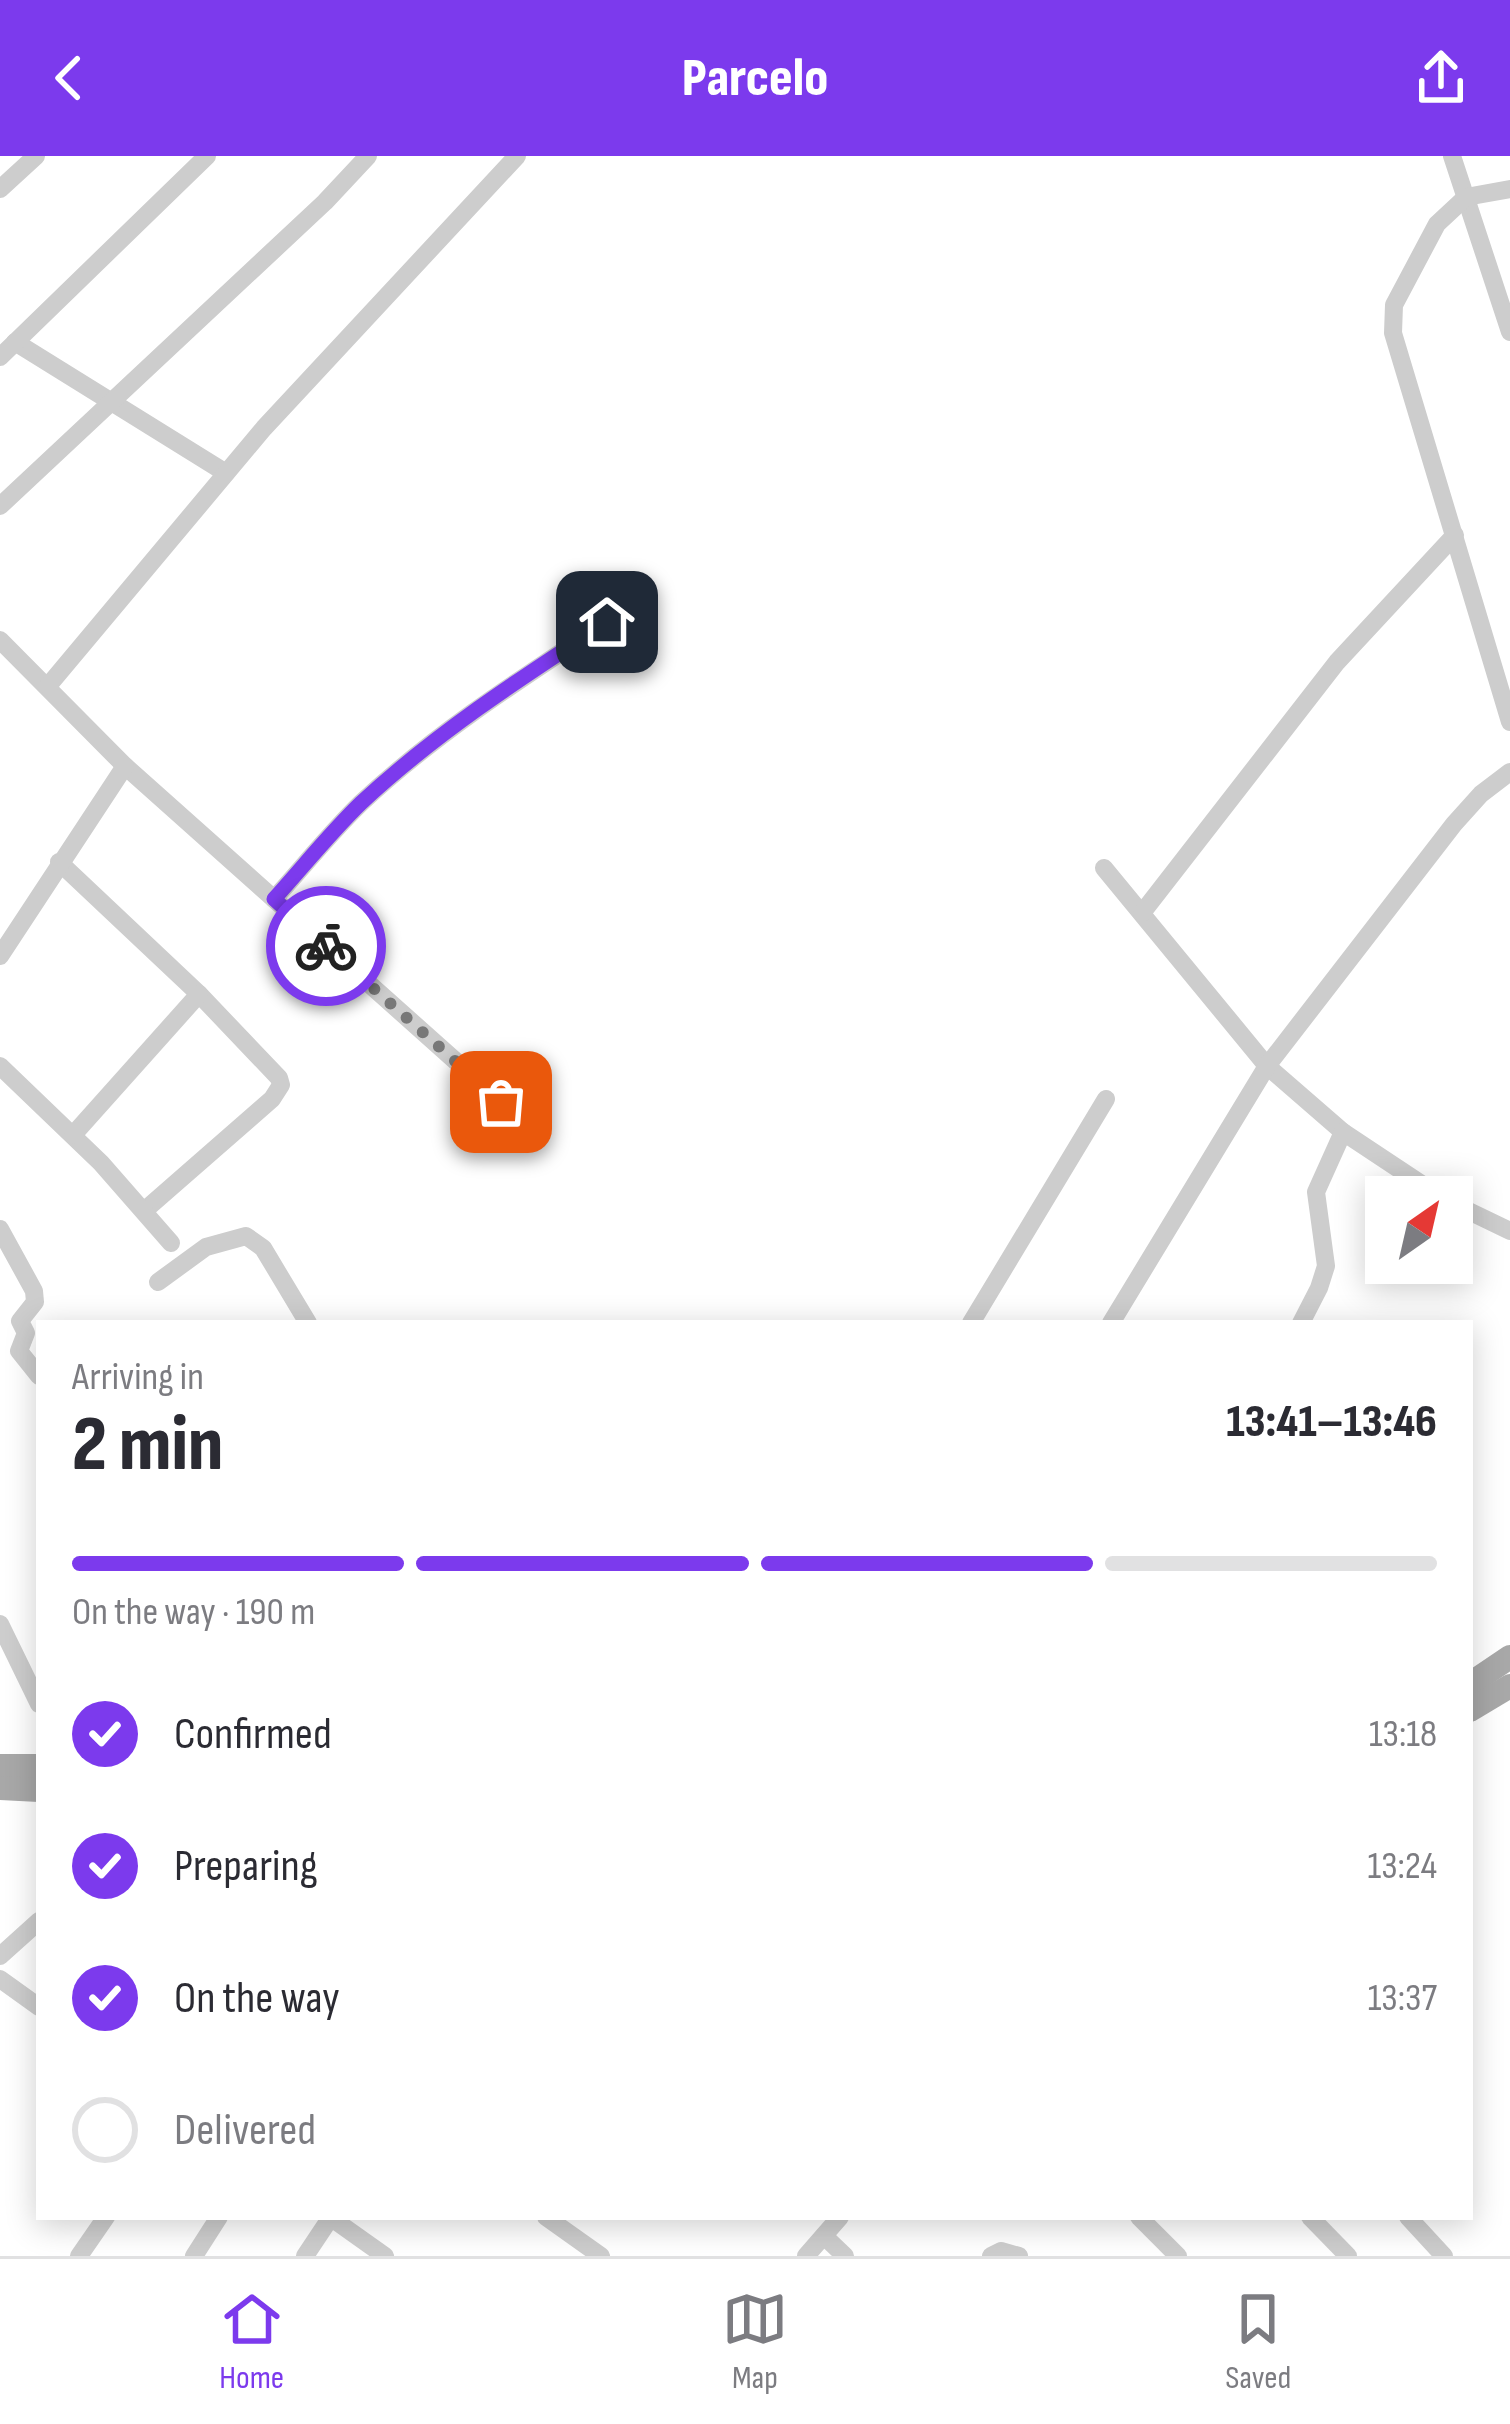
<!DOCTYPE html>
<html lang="en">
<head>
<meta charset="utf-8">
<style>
	body { margin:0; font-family:"Sofia Sans Condensed",sans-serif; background:#f7f7f7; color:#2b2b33; height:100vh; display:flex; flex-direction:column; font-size:45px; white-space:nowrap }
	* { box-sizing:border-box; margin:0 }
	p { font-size:39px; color:#7c7c81 }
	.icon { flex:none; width:66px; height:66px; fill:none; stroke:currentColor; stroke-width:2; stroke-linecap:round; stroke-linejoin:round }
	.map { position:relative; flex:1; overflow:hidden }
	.panel { position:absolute; left:36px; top:1164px; width:1437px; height:900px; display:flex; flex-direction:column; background:#fff; border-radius:0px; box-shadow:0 6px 30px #0003 }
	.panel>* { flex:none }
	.needle { width:78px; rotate:34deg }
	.controls { position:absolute; left:1365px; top:1020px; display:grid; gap:24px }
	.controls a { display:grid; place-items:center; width:108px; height:108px; border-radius:0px; background:#fff; box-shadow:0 6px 30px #0003; font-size:60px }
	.pin { position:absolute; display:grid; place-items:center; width:102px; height:102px; color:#fff; margin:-51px; border-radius:24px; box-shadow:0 6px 18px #0006 }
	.courier { position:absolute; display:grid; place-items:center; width:120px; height:120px; margin:-60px; border:9px solid #7c3aed; border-radius:50%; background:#fff; color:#222; box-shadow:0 3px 15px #0007 }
	.summary em { font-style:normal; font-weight:800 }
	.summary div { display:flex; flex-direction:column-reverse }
	.summary { display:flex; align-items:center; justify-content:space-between; height:204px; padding:0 36px }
	h1 { font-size:78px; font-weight:800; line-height:90px }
	.bar { display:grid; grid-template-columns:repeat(4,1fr); gap:18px 12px; align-content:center; height:144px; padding:0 36px }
	.bar i { height:15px; border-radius:9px; background:#e1e1e2 }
	.bar .on { background:#7c3aed }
	.bar p { grid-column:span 4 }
	ol { padding:0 36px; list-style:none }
	li { display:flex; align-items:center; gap:36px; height:132px }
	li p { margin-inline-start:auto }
	li .icon { padding:12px; border-radius:50%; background:#7c3aed; color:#fff; stroke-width:4 }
	li:last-child { color:#7c7c81 }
	li i { width:66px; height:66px; border:6px solid #e1e1e2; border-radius:50% }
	header { display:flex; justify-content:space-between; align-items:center; height:156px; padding:0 36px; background:#7c3aed; color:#fff; font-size:54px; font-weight:800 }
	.dock { display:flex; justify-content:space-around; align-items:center; height:168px; border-top:3px solid #e1e1e2; background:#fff; font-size:33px; color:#7c7c81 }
	.dock a { display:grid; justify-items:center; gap:6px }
	.dock .on { color:#7c3aed }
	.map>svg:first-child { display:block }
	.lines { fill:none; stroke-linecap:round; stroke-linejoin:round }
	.minor { stroke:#cdcdcd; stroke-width:18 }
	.major { stroke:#a8a8a8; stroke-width:24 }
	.done { stroke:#787878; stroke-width:12; stroke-dasharray:0 21.6 }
	.route { stroke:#7c3aed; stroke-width:15 }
</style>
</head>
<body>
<header><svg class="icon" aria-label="back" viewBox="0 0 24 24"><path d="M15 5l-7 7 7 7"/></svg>Parcelo<svg class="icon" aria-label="share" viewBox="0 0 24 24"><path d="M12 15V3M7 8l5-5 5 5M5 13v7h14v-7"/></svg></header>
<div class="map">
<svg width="1510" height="2100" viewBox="0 0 1510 2100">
	<rect width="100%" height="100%" fill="#fff"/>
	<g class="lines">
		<g class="minor">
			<path d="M 1452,0 L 1510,176"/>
			<path d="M 0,33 L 36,0"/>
			<path d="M 1510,33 L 1466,41 L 1437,68 L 1394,149 L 1393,177 L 1510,566"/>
			<path d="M 15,186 L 226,317"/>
			<path d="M 0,201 L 207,0"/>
			<path d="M 0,350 L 325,46 L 368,0"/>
			<path d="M 0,484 L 125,610 L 534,975"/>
			<path d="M 48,530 L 264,272 L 517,0"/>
			<path d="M 59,706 L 199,838 L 279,922 L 281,929 L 272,943 L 145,1054"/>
			<path d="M 1104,712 L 1267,910 L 1343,976 L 1441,1041"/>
			<path d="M 274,743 C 303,711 330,677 361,647 C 436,577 522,522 607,466"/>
			<path d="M 1142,757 L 1337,506 L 1455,379"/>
			<path d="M 0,800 L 125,610"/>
			<path d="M 0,910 L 101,1007 L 171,1087"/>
			<path d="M 73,979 L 199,838"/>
			<path d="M 1452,1047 L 1510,1075"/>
			<path d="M 0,1073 L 34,1135 L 35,1146 L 20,1165 L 26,1177 L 19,1195 L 39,1220"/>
			<path d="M 158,1126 L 206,1091 L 246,1080 L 263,1092 L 308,1167"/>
			<path d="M 971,1167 L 1106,943"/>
			<path d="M 1111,1167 L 1267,910 L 1454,668 L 1481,638 L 1510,616"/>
			<path d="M 1301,1167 L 1319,1132 L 1326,1110 L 1316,1036 L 1343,976"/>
			<path d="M 0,1468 L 39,1548"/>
			<path d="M 0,1800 L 39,1765"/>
			<path d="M 0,1823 L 39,1851"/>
			<path d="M 330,2061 L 385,2100"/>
			<path d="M 546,2061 L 601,2100"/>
			<path d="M 1139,2061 L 1178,2100"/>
			<path d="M 1310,2061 L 1348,2100"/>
			<path d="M 1408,2061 L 1444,2100"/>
			<path d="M 824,2080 L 845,2100"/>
			<path d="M 79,2100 L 106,2061"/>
			<path d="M 194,2100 L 219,2061"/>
			<path d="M 305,2100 L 331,2061"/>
			<path d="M 806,2100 L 840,2061"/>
			<path d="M 991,2100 L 1001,2095 L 1019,2100"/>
		</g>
		<g class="major">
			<path d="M 1470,1528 L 1510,1501"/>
			<path d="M 1470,1554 L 1510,1530"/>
			<path d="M 0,1610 L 39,1610"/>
			<path d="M 0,1632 L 39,1634"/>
		</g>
	</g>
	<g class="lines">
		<path class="done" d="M 326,790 L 501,946"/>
		<path class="route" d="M 326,790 L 274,743 C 303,711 330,677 361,647 C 436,577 521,522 607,466"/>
	</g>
</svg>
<div class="controls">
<a><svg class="needle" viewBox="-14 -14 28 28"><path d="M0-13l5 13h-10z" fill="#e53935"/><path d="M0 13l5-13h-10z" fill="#7c7c81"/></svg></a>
</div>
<div class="pin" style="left:501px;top:946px;background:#ea580c"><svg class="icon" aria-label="bag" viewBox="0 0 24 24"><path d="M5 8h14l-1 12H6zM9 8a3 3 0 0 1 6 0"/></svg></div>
<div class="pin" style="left:607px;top:466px;background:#1f2937"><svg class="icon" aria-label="home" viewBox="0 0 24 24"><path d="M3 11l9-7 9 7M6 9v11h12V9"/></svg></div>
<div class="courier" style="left:326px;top:790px"><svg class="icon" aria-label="bike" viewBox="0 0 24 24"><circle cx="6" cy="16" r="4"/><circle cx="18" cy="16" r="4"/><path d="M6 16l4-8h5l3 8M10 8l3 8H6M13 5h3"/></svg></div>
<section class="panel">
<div class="summary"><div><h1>2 min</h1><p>Arriving in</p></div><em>13:41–13:46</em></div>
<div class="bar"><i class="on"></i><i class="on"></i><i class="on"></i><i></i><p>On the way · 190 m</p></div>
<ol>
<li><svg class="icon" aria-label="check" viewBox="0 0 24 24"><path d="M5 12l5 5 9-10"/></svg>Confirmed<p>13:18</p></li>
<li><svg class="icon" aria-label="check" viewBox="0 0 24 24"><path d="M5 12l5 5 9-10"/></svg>Preparing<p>13:24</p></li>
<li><svg class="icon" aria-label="check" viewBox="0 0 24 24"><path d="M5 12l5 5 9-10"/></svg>On the way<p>13:37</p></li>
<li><i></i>Delivered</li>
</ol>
</section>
</div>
<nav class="dock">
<a class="on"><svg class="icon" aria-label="home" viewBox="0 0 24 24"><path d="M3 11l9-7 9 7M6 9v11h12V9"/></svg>Home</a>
<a><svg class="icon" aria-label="map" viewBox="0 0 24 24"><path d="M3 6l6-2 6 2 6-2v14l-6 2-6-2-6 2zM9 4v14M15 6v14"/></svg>Map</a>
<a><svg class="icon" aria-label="saved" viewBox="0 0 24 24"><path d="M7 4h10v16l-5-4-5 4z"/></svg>Saved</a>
</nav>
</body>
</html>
